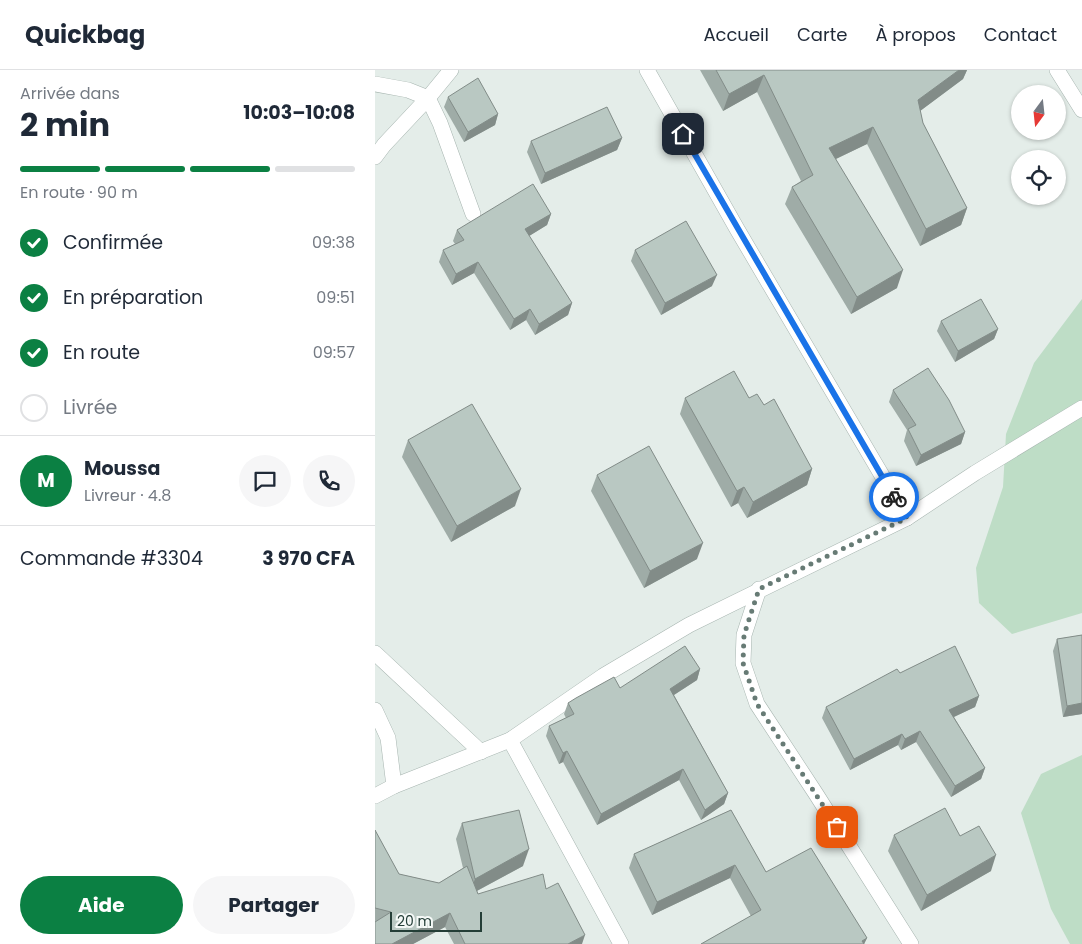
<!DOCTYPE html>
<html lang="fr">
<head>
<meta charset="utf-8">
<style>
	body { margin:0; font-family:Poppins,sans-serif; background:#f6f6f7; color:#1f2937; height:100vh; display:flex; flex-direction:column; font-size:19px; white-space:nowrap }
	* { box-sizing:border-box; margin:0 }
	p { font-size:16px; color:#747a83 }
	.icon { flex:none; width:28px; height:28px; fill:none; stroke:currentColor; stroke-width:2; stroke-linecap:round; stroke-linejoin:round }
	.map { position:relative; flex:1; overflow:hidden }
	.sheet { display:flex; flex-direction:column; background:#fff; width:375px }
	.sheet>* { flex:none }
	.needle { width:32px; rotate:195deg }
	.fabs { position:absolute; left:636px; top:15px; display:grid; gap:10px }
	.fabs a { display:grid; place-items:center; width:55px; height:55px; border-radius:50%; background:#fff; box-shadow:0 1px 4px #0004; font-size:25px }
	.scale { position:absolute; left:15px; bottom:12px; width:92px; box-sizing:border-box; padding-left:5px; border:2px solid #243e37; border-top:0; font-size:14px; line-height:18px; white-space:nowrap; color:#243e37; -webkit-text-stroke:4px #f5f9f7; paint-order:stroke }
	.pin { position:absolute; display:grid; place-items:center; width:42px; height:42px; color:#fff; margin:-21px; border-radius:10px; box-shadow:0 2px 8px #0006 }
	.courier { position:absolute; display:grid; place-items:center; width:50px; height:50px; margin:-25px; border:4px solid #1a73e8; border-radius:50%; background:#fff; color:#222; box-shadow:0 1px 6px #0007 }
	.summary em { font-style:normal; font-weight:700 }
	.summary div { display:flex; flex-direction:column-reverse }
	.summary { display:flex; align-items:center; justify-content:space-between; height:85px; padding:0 20px }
	h1 { font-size:32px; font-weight:700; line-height:38px }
	.bar { display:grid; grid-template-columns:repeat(4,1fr); gap:8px 5px; align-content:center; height:60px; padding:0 20px }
	.bar i { height:6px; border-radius:4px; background:#e0e1e3 }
	.bar .on { background:#0b8043 }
	.bar p { grid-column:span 4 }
	.line { display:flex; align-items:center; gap:12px; padding:0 20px; border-top:1px solid #e0e1e3 }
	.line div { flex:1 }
	.round { display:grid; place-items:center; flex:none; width:52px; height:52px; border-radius:26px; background:#f6f6f7 }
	ol { padding:0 20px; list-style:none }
	li { display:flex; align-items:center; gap:15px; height:55px }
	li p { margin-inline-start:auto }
	li .icon { padding:5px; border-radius:50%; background:#0b8043; color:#fff; stroke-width:4 }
	li:last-child { color:#747a83 }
	li i { width:28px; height:28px; border:2px solid #e0e1e3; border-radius:50% }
	.cta { display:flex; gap:10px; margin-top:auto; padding:10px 20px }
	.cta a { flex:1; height:58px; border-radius:30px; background:#0b8043; color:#fff; font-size:20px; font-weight:700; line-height:58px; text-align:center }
	.cta a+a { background:#f6f6f7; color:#1f2937 }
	header { display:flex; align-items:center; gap:30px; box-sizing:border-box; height:70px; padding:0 25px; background:#fff; border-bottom:1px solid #e0e1e3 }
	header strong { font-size:24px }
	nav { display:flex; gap:28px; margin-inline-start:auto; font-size:18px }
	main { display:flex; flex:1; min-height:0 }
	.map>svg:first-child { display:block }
	.green { fill:#beddc6 }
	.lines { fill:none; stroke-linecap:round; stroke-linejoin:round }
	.minor-casing { stroke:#a7b5b0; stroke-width:16 }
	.minor { stroke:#fff; stroke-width:15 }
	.wall { fill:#9faca7 }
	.shaded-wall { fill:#828c88 }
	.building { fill:#b9c8c2; stroke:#828c88 }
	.done { stroke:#677b75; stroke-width:5; stroke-dasharray:0 9 }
	.route { stroke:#1a73e8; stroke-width:6 }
</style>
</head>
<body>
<header>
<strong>Quickbag</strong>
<nav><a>Accueil</a><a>Carte</a><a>À propos</a><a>Contact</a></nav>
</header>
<main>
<section class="sheet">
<div class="summary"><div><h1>2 min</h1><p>Arrivée dans</p></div><em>10:03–10:08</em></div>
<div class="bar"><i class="on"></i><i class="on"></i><i class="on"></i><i></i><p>En route · 90 m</p></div>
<ol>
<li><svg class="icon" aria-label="check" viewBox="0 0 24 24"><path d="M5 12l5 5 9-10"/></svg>Confirmée<p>09:38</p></li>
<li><svg class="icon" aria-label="check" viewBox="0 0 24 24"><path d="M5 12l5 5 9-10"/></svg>En préparation<p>09:51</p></li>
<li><svg class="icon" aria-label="check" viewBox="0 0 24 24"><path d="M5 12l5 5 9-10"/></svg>En route<p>09:57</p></li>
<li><i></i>Livrée</li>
</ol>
<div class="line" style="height:90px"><b class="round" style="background:#0b8043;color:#fff">M</b><div><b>Moussa</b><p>Livreur · 4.8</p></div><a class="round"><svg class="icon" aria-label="chat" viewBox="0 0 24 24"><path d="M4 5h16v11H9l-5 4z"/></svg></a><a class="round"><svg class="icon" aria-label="phone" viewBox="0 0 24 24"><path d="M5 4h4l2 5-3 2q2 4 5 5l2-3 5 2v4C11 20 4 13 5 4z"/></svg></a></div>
<div class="line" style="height:65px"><div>Commande #3304</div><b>3 970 CFA</b></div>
<div class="cta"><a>Aide</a><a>Partager</a></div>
</section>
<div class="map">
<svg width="707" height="874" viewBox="0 0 707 874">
	<rect width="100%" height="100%" fill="#e4ede9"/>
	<g class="green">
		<path d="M 707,229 L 707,543 L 637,564 L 604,533 L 601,498 L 628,417 L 631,364 L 659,293 Z"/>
		<path d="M 707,685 L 707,874 L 695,874 L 676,839 L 646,743 L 666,704 Z"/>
	</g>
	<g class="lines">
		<defs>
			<g id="minor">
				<path d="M 272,0 L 362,159 L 532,448"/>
				<path d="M 682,0 L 707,40"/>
				<path d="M 0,14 L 33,20 L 53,28 L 65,53 L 98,144"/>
				<path d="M 0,87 L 9,75 L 53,28 L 76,0"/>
				<path d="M 384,519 L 369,565 L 368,593 L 382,634 L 441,724 L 536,874"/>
				<path d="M 0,583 L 106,682"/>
				<path d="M 0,640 L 13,668 L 19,716"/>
				<path d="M 135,670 L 246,874"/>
				<path d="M 0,726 L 19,716 L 135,670 L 228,606 L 314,555 L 532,448 L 600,403 L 707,338"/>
			</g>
		</defs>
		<use href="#minor" class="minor-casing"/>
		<use href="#minor" class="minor"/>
	</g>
	<g class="wall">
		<path d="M 325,0 L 592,0 L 588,9 L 545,41 L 548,53 L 592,138 L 586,155 L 545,176 L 492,74 L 461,89 L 522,218 L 476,244 L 410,134 L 417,117 L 426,111 L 382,22 L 348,41 Z"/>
		<path d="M 73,27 L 123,44 L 120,55 L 89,72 L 69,37 Z"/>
		<path d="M 247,68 L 242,80 L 166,114 L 152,82 L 156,71 Z"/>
		<path d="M 176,144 L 172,155 L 154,166 L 197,233 L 193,245 L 160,265 L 151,250 L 135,260 L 99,203 L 77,215 L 64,192 L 68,180 L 80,174 L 78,171 L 82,160 Z"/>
		<path d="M 260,180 L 337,216 L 286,245 L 256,191 Z"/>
		<path d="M 566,251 L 623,259 L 619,269 L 580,292 L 562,261 Z"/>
		<path d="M 518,320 L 590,362 L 586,374 L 541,396 L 529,371 L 532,360 L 514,332 Z"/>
		<path d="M 310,328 L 374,328 L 389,335 L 437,399 L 432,415 L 372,448 L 363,433 L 356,437 L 305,344 Z"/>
		<path d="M 33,370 L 140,436 L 76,472 L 27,387 Z"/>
		<path d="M 222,405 L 322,489 L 269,518 L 216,421 Z"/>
		<path d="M 707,565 L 707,644 L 688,647 L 678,581 L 682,569 Z"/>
		<path d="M 325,599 L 322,610 L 299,625 L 353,723 L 349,734 L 326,750 L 304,710 L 222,755 L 188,692 L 184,694 L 171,666 L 174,656 L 191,648 L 189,644 L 193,633 L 245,618 Z"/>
		<path d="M 604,626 L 600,637 L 579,647 L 610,698 L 606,709 L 576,727 L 541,672 L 526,680 L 523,675 L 475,700 L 447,648 L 451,637 Z"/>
		<path d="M 356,740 L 391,802 L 492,868 L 489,874 L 326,874 L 376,846 L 355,808 L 277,845 L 254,798 L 259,784 Z"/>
		<path d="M 87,753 L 148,796 L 102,821 L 103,824 L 171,819 L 207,874 L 79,874 L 70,857 L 38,874 L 0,874 L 0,760 L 24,804 L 64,813 L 88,798 L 81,769 Z"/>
		<path d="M 519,765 L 585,766 L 616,801 L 546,841 L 513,781 Z"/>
	</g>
	<g class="shaded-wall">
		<path d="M 584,0 L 592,0 L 588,9 L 537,47 L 543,30 Z"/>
		<path d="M 389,5 L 382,22 L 348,41 L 354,24 Z"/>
		<path d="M 123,44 L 120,55 L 89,72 L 93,62 Z"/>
		<path d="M 498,57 L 492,74 L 448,95 L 454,78 Z"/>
		<path d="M 247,68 L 242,80 L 166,114 L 170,103 Z"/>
		<path d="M 592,138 L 586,155 L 545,176 L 551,159 Z"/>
		<path d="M 176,144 L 172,155 L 146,171 L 150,159 Z"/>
		<path d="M 103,192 L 99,203 L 77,215 L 81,204 Z"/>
		<path d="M 528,200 L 522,218 L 476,244 L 482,227 Z"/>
		<path d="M 342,205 L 337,216 L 286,245 L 290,233 Z"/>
		<path d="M 197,233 L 193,245 L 160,265 L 164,254 Z"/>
		<path d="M 155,239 L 151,250 L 135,260 L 139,249 Z"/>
		<path d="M 623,259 L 619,269 L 580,292 L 583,281 Z"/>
		<path d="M 590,362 L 586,374 L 541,396 L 546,385 Z"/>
		<path d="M 437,399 L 432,415 L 372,448 L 378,432 Z"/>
		<path d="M 369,417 L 363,433 L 356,437 L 362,421 Z"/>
		<path d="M 146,419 L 140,436 L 76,472 L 82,456 Z"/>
		<path d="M 328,473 L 322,489 L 269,518 L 275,501 Z"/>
		<path d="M 325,599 L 322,610 L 291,630 L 295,619 Z"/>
		<path d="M 604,626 L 600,637 L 570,651 L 574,640 Z"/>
		<path d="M 707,633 L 707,644 L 688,647 L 692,636 Z"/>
		<path d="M 545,661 L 541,672 L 526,680 L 530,669 Z"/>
		<path d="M 527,664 L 523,675 L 475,700 L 479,689 Z"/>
		<path d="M 192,681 L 188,692 L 184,694 L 188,683 Z"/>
		<path d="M 610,698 L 606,709 L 576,727 L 580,716 Z"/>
		<path d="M 308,699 L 304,710 L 222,755 L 226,744 Z"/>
		<path d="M 353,723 L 349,734 L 326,750 L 330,740 Z"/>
		<path d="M 154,779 L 148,796 L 94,825 L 100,809 Z"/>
		<path d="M 621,785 L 616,801 L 546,841 L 552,825 Z"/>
		<path d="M 360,795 L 355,808 L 277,845 L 282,832 Z"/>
		<path d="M 75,843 L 70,857 L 38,874 L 17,874 Z"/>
		<path d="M 210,865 L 207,874 L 193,874 Z"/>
		<path d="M 492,868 L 489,874 L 486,874 L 487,871 Z"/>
	</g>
	<g class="building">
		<path d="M 341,0 L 584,0 L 543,30 L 548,53 L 592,138 L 551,159 L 498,57 L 454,78 L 528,200 L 482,227 L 417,117 L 438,105 L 389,5 L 354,24 Z"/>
		<path d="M 103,8 L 123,44 L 93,62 L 73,27 Z"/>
		<path d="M 232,37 L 247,68 L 170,103 L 156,71 Z"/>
		<path d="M 158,114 L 176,144 L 150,159 L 197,233 L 164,254 L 155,239 L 139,249 L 103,192 L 81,204 L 68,180 L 89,170 L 82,160 Z"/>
		<path d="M 311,151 L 342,205 L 290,233 L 260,180 Z"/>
		<path d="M 606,229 L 623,259 L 583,281 L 566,251 Z"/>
		<path d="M 553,298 L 574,330 L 590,362 L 546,385 L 533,359 L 541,355 L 518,320 Z"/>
		<path d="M 359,301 L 374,328 L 382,324 L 389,335 L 399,329 L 437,399 L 378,432 L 369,417 L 362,421 L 310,328 Z"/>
		<path d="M 97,334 L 146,419 L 82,456 L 33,370 Z"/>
		<path d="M 274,376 L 328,473 L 275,501 L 222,405 Z"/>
		<path d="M 707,565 L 707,633 L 692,636 L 682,569 Z"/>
		<path d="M 310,576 L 325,599 L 295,619 L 353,723 L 330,740 L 308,699 L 226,744 L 192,681 L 188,683 L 174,656 L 199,644 L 193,633 L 201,628 L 239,607 L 245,618 Z"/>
		<path d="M 580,576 L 604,626 L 574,640 L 610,698 L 580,716 L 545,661 L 530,669 L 527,664 L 479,689 L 451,637 L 522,599 L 525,603 Z"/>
		<path d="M 570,738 L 585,766 L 604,756 L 621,785 L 552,825 L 519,765 Z"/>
		<path d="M 144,740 L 154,779 L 100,809 L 87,753 Z"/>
		<path d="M 356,740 L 391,802 L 436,778 L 492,868 L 487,871 L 489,874 L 326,874 L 386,840 L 360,795 L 282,832 L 259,784 Z"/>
		<path d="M 0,760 L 24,804 L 64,813 L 92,796 L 103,824 L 168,804 L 171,819 L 183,813 L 210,865 L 193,874 L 90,874 L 75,843 L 17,874 L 0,874 L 0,852 L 16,842 L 0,838 Z"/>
	</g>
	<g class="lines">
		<path class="done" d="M 462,757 L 382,634 L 368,593 L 369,565 L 384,519 L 532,448 L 519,427"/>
		<path class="route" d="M 308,64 L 519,427"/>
	</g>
</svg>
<div class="fabs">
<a><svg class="needle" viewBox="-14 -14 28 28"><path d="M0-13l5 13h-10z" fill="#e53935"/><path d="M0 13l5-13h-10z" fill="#747a83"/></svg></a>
<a><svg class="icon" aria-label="locate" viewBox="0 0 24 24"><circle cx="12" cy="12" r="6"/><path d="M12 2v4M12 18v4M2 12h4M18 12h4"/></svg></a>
</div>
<div class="scale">20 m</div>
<div class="pin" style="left:462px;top:757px;background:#ea580c"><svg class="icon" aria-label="bag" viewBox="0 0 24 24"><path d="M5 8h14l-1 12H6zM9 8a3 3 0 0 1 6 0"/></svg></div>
<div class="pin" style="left:308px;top:64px;background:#1f2937"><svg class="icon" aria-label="home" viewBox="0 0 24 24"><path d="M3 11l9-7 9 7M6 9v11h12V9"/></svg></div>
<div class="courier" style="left:519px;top:427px"><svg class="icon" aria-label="bike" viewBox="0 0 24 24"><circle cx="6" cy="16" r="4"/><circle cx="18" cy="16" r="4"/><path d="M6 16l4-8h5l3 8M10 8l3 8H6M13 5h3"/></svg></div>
</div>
</main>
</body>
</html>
